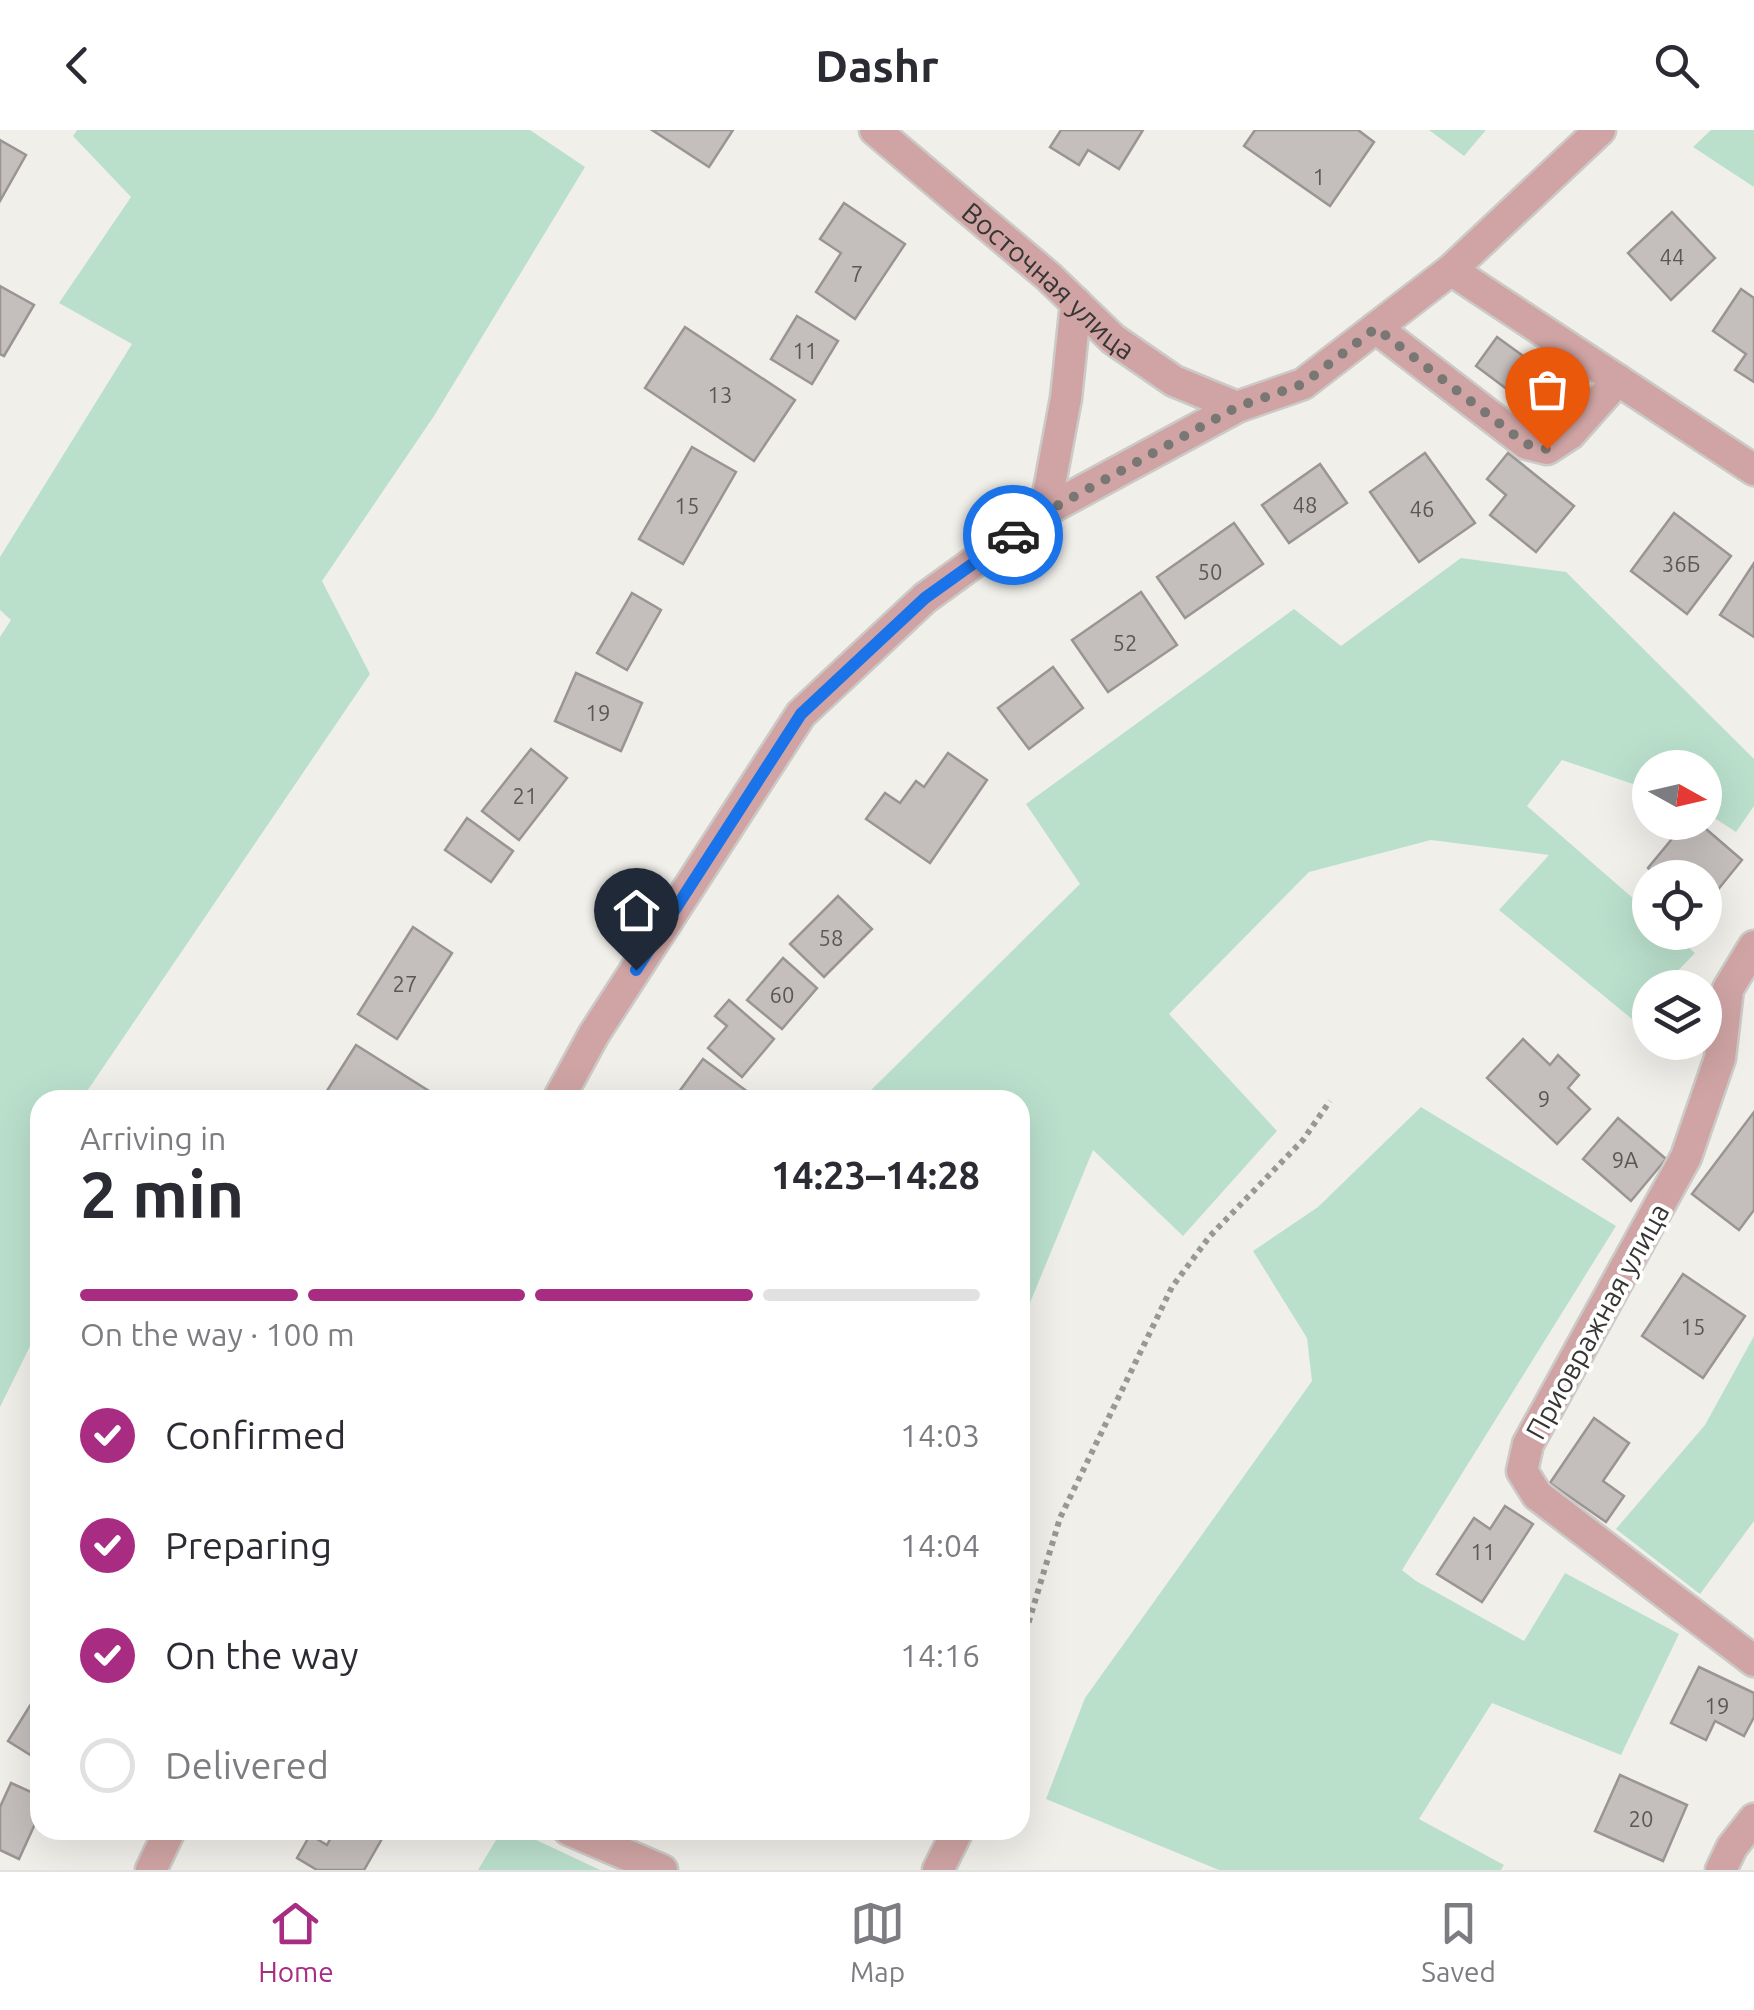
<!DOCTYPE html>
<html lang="en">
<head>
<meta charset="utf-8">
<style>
	body { margin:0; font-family:Ubuntu,sans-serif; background:#f2f2f3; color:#2b2b33; height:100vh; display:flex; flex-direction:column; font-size:38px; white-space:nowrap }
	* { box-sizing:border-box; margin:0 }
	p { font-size:32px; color:#7c7c81 }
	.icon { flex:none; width:55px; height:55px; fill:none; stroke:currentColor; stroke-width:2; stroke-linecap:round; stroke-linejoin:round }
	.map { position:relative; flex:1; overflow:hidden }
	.sheet { position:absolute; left:30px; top:960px; width:1000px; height:750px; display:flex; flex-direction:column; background:#fff; border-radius:30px; box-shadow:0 10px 40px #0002 }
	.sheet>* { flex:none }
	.needle { width:65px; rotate:98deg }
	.tools { position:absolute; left:1632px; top:620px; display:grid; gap:20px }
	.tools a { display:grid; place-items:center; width:90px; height:90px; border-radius:50%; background:#fff; box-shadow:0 10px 40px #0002; font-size:50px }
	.pin { position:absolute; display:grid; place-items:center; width:85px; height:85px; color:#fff; margin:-102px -42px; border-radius:50% 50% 50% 0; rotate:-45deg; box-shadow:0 0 10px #0007 }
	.pin .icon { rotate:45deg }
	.courier { position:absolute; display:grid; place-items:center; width:100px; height:100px; margin:-50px; border:8px solid #1a73e8; border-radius:50%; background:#fff; color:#222; box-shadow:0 2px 12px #0007 }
	.overview em { font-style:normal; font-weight:700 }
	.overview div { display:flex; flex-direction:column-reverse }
	.overview { display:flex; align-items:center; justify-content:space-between; height:170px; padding:0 50px }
	h1 { font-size:65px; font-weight:700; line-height:75px }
	.bar { display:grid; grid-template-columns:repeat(4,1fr); gap:15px 10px; align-content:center; height:120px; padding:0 50px }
	.bar i { height:12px; border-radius:8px; background:#e1e1e2 }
	.bar .on { background:#a82d82 }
	.bar p { grid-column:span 4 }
	ol { padding:0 50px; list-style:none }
	li { display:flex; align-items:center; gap:30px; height:110px }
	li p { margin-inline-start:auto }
	li .icon { padding:10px; border-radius:50%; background:#a82d82; color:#fff; stroke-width:4 }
	li:last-child { color:#7c7c81 }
	li i { width:55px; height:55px; border:5px solid #e1e1e2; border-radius:50% }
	header { display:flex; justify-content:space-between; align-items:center; height:130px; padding:0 50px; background:#fff; font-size:45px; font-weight:700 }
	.menu { display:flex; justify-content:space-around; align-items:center; height:140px; border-top:2px solid #e1e1e2; background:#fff; font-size:28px; color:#7c7c81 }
	.menu a { display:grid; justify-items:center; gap:5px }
	.menu .on { color:#a82d82 }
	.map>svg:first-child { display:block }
	.green { fill:#bae0cc }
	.building { fill:#c4bebd; stroke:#9a9594; stroke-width:2.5 }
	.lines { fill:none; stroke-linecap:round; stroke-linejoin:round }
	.minor-casing { stroke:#cccac6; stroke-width:35 }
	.path { stroke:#9a9894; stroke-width:6; stroke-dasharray:5 5; stroke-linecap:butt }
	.minor { stroke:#d0a4a4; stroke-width:30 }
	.done { stroke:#787774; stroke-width:10; stroke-dasharray:0 18 }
	.route { stroke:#1a73e8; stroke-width:12 }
	.labels { text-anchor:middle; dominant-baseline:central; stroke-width:8; stroke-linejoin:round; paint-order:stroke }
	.number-label { font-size:22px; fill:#5a5856 }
	.street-label { font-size:28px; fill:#373634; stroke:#fff }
</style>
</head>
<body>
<header><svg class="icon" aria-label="back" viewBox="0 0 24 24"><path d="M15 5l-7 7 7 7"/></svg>Dashr<svg class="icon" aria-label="search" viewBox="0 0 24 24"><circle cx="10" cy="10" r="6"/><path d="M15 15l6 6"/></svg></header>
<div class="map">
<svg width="1754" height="1740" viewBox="0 0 1754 1740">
	<rect width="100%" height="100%" fill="#f1efea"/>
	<g class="green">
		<path d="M 77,0 L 530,0 L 585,37 L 434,286 L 322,451 L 370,544 L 81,970 L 40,970 L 40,1196 L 0,1277 L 0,507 L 11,490 L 0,480 L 0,427 L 132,214 L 59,173 L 131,67 L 73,6 Z"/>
		<path d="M 1429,0 L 1486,0 L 1464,26 Z"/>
		<path d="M 1711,0 L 1754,0 L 1754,57 L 1693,17 Z"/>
		<path d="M 1461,428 L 1566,442 L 1754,629 L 1754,676 L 1736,702 L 1705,682 L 1705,638 L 1650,638 L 1650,646 L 1645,643 L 1633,654 L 1562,630 L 1527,676 L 1650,783 L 1650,802 L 1672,803 L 1695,823 L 1662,857 L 1650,858 L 1650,870 L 1632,889 L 1499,780 L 1549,725 L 1431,710 L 1309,742 L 1169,884 L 1277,1001 L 1183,1106 L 1093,1020 L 1020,1197 L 1020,970 L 861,970 L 1080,754 L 1026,674 L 1294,479 L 1341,516 Z"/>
		<path d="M 1421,977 L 1616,1096 L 1402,1440 L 1416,1451 L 1524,1511 L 1565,1443 L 1679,1504 L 1621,1625 L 1492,1573 L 1419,1689 L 1504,1735 L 1501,1740 L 1219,1740 L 1046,1669 L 1085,1568 L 1312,1251 L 1307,1208 L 1253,1121 L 1318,1077 Z"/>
		<path d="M 1754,1206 L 1754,1391 L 1700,1464 L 1616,1399 L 1705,1295 Z"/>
		<path d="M 502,1700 L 515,1700 L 600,1740 L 478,1740 Z"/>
	</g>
	<g class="building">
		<path d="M 652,0 L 733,0 L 709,37 Z"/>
		<path d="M 1061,0 L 1143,0 L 1119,39 L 1088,20 L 1079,35 L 1050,17 Z"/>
		<path d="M 1255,0 L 1358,0 L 1374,12 L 1330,76 L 1244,16 Z"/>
		<path d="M 0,10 L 26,25 L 0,71 Z"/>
		<path d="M 844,73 L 905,114 L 855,189 L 816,162 L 841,123 L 820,109 Z"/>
		<path d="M 1672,82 L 1715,128 L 1671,170 L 1628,123 Z"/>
		<path d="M 0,156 L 34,175 L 4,226 L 0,224 Z"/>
		<path d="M 1741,159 L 1754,168 L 1754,252 L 1735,240 L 1746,224 L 1713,201 Z"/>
		<path d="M 797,186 L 838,211 L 812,254 L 771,229 Z"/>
		<path d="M 685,197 L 795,270 L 754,331 L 645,258 Z"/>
		<path d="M 1497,207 L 1573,262 L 1551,292 L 1476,236 Z"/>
		<path d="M 692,317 L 736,342 L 683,434 L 639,409 Z"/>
		<path d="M 1425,323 L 1475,393 L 1419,432 L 1370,362 Z"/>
		<path d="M 1508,323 L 1574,376 L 1536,422 L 1490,385 L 1506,365 L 1487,349 Z"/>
		<path d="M 1320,334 L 1347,373 L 1289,413 L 1262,375 Z"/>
		<path d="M 1674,383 L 1731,426 L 1687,484 L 1631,441 Z"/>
		<path d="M 1234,393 L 1263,434 L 1185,488 L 1157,447 Z"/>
		<path d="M 1754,433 L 1754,507 L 1720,485 Z"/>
		<path d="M 1141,462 L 1177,515 L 1108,562 L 1072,510 Z"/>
		<path d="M 632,463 L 661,480 L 627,540 L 597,523 Z"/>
		<path d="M 1053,537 L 1083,578 L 1029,619 L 998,578 Z"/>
		<path d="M 576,543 L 642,573 L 621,621 L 555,591 Z"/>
		<path d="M 531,619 L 567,648 L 519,710 L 482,681 Z"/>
		<path d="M 948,623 L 987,650 L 930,733 L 866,689 L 885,663 L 900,673 L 916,651 L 924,657 Z"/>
		<path d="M 467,688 L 513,721 L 491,752 L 445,720 Z"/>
		<path d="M 1686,692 L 1698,692 L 1742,730 L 1708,772 L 1705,769 L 1705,748 L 1659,748 L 1648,738 Z"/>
		<path d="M 838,766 L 872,799 L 824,847 L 790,814 Z"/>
		<path d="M 413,797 L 452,823 L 397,909 L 358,884 Z"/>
		<path d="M 783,828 L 817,858 L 782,899 L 747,870 Z"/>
		<path d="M 729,870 L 774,909 L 742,947 L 708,918 L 727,896 L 715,886 Z"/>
		<path d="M 1523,909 L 1550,935 L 1558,925 L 1579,945 L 1568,958 L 1590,979 L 1557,1014 L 1487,948 Z"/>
		<path d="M 356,915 L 429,961 L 424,970 L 334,970 L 325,964 Z"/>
		<path d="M 703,929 L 748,962 L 742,970 L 673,970 Z"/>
		<path d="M 1754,982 L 1754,1080 L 1739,1100 L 1692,1064 Z"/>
		<path d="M 1618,988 L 1666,1029 L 1631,1071 L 1583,1029 Z"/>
		<path d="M 1683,1144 L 1745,1186 L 1703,1248 L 1642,1206 Z"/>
		<path d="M 1594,1288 L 1629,1313 L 1603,1351 L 1624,1366 L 1606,1392 L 1550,1353 Z"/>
		<path d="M 1505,1376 L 1533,1394 L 1482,1472 L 1437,1444 L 1474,1388 L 1490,1399 Z"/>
		<path d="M 1699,1537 L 1754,1563 L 1754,1587 L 1744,1606 L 1715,1591 L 1706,1610 L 1671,1593 Z"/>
		<path d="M 36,1566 L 40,1568 L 40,1631 L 8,1611 Z"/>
		<path d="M 1620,1645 L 1687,1675 L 1663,1731 L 1595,1701 Z"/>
		<path d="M 11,1653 L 40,1666 L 40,1683 L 19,1729 L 0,1720 L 0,1677 Z"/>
		<path d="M 335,1700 L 387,1700 L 364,1740 L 317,1740 L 297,1728 L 310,1705 L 327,1715 Z"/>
	</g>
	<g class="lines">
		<defs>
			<g id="minor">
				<path id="s1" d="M 875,0 L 1049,147 L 1113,209 L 1174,251 L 1237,277"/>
				<path d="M 1451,140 L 1754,340"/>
				<path d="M 1376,198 L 1527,314 L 1547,319 L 1570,304 L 1618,250"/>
				<path d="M 1045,381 L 1066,268 L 1076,173"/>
				<path d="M 1754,816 L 1728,859 L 1720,928 L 1686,1027 L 1528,1314 L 1522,1341 L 1537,1365 L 1754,1531"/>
				<path d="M 558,970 L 594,904 L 801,584 L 925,468 L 1045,381 L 1237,277 L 1303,254 L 1451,140 L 1600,0"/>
				<path d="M 569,1700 L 662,1740"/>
				<path d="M 151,1740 L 170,1700"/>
				<path d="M 938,1740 L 958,1700"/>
				<path d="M 1721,1740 L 1732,1717 L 1754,1689"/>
			</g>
		</defs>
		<use href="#minor" class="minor-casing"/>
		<path class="path" d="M 1020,1521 L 1060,1388 L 1172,1157 L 1210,1106 L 1303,1010 L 1330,971"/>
		<use href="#minor" class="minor"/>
	</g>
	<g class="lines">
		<path class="done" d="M 1013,405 L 1046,382 L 1237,277 L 1303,254 L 1376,198 L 1526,314 L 1547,319"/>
		<path class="route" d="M 636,840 L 801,584 L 925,468 L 1013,405"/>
	</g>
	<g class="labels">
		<g class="number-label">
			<text x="1319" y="46">1</text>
			<text x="1672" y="126">44</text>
			<text x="857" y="143">7</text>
			<text x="805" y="220">11</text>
			<text x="720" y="264">13</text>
			<text x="1305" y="374">48</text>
			<text x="687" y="375">15</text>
			<text x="1422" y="378">46</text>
			<text x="1681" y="433">36Б</text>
			<text x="1210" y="441">50</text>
			<text x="1125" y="512">52</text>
			<text x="598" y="582">19</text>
			<text x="525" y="665">21</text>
			<text x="831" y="807">58</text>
			<text x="405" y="853">27</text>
			<text x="782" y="864">60</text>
			<text x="1544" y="968">9</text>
			<text x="1625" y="1029">9А</text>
			<text x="1693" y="1196">15</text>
			<text x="1483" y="1421">11</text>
			<text x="1717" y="1575">19</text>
			<text x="1641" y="1688">20</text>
		</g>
		<g class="street-label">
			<text stroke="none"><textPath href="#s1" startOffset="230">Восточная улица</textPath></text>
			<text transform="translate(1597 1191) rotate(-61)">Приовражная улица</text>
		</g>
	</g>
</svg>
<div class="tools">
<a><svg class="needle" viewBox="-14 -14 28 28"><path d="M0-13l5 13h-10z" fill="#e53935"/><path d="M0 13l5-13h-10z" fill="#7c7c81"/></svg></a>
<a><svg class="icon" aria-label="locate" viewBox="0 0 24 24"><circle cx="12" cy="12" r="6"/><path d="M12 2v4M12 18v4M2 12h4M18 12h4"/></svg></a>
<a><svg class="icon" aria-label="layers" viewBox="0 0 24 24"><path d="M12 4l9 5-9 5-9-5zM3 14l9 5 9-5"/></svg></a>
</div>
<div class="pin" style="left:1547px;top:319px;background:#ea580c"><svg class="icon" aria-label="bag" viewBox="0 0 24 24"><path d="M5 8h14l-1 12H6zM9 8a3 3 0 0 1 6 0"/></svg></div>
<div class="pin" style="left:636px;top:840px;background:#1f2937"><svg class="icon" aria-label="home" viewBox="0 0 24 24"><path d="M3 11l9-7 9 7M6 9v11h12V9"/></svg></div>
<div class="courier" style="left:1013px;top:405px"><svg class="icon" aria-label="car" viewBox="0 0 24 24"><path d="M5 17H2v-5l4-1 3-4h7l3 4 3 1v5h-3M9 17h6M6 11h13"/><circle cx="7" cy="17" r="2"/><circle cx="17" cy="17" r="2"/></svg></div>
<section class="sheet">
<div class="overview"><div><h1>2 min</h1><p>Arriving in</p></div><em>14:23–14:28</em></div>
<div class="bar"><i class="on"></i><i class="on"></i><i class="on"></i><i></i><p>On the way · 100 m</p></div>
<ol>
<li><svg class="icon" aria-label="check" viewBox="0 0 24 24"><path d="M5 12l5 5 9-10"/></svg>Confirmed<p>14:03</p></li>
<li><svg class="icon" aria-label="check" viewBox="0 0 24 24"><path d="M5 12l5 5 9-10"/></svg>Preparing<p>14:04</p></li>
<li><svg class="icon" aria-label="check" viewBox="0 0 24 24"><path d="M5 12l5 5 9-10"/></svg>On the way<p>14:16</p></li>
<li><i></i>Delivered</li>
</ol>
</section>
</div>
<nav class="menu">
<a class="on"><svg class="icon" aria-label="home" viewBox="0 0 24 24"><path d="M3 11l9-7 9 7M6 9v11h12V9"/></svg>Home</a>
<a><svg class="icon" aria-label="map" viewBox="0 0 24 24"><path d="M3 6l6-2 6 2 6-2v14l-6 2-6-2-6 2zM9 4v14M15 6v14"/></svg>Map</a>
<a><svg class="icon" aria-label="saved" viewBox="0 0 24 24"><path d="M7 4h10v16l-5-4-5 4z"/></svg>Saved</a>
</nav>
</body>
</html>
